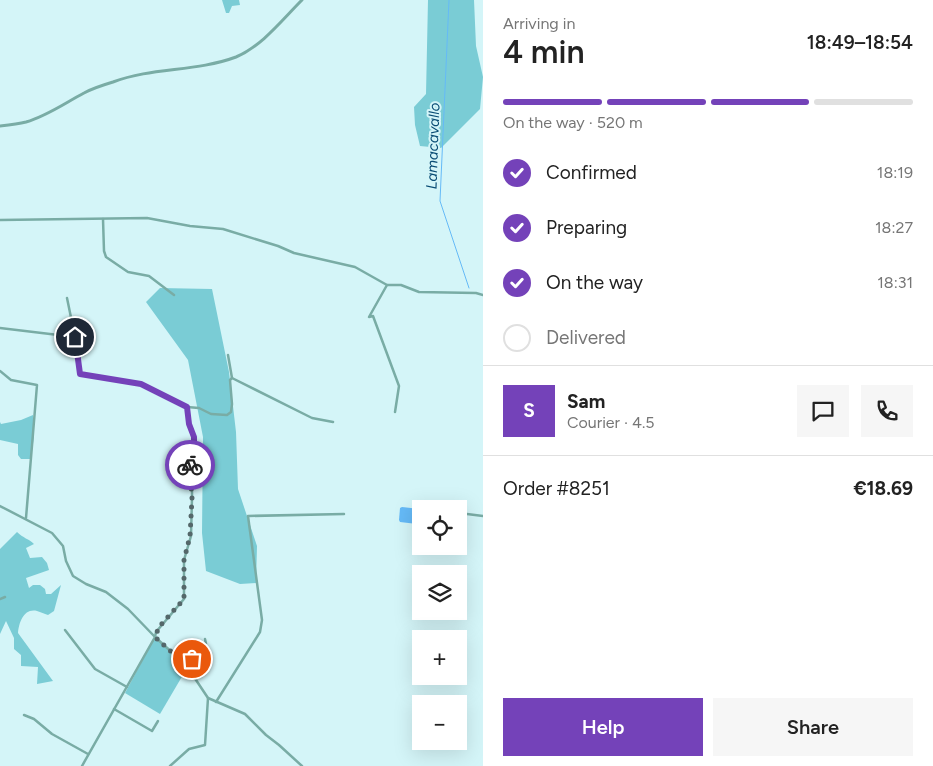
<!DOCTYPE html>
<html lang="en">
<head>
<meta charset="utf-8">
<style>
	body { margin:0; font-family:Figtree,sans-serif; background:#f6f6f6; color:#222; height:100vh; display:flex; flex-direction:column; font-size:19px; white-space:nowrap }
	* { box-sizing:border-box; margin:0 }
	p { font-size:16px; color:#767676 }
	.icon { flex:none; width:28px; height:28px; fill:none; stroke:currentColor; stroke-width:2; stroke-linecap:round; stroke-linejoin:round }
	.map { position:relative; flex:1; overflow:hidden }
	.drawer { display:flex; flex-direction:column; background:#fff; width:450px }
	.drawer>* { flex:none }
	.fabs { position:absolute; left:412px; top:500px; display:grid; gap:10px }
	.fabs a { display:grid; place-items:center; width:55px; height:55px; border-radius:0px; background:#fff; box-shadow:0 5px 20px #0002; font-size:25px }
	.pin { position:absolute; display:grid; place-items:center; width:42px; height:42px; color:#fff; margin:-21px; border:2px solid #fff; border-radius:50%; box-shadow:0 1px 5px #0007 }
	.courier { position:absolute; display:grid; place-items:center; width:50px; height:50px; margin:-25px; border:4px solid #7442b9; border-radius:50%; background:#fff; color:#222; box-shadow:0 1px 6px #0007 }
	.head em { font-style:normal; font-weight:600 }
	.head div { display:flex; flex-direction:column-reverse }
	.head { display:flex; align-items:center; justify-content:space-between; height:85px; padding:0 20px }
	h1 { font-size:32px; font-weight:600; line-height:38px }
	.bar { display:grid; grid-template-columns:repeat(4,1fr); gap:8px 5px; align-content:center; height:60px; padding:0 20px }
	.bar i { height:6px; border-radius:4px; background:#e0e0e0 }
	.bar .active { background:#7442b9 }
	.bar p { grid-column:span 4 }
	.line { display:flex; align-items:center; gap:12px; padding:0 20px; border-top:1px solid #e0e0e0 }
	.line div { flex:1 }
	.round { display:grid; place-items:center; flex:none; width:52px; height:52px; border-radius:0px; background:#f6f6f6 }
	ol { padding:0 20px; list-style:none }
	li { display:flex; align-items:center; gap:15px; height:55px }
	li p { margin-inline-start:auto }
	li .icon { padding:5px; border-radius:50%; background:#7442b9; color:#fff; stroke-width:4 }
	li:last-child { color:#767676 }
	li i { width:28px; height:28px; border:2px solid #e0e0e0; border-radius:50% }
	.primary-button { display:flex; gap:10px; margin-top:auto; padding:10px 20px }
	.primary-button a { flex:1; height:58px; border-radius:0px; background:#7442b9; color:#fff; font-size:20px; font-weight:600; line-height:58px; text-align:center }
	.primary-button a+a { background:#f6f6f6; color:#222 }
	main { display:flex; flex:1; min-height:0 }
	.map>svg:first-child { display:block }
	.green { fill:#7accd5 }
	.water { fill:#65baf7 }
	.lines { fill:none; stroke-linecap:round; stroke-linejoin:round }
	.stream { stroke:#65baf7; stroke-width:1 }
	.minor { stroke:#79aca5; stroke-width:2.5 }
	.tertiary { stroke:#79aca5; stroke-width:3 }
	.done { stroke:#54676a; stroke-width:5; stroke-dasharray:0 9 }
	.route { stroke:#7442b9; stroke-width:6 }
	.labels { text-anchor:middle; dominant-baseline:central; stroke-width:4; stroke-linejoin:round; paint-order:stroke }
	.water-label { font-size:15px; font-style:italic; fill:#094c74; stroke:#d4f5f8 }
</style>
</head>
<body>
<main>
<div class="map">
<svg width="483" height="766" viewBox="0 0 483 766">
	<rect width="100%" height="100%" fill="#d4f5f8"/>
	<g class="green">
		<path d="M 222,0 L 239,0 L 240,5 L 232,6 L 229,13 L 226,13 Z"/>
		<path d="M 428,0 L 474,0 L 476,46 L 483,77 L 480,109 L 441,148 L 420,146 L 415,125 L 414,107 L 426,94 Z"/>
		<path d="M 160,288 L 212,289 L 229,372 L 236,432 L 238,489 L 257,546 L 256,583 L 240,584 L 206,571 L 202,533 L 203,437 L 188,360 L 146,302 Z"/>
		<path d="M 33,415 L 34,436 L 31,459 L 21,459 L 18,455 L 18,444 L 0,440 L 0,422 L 1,424 L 21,420 Z"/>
		<path d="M 17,532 C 23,538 29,539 34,544 L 26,548 L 30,558 L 42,557 L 47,563 L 49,570 L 26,578 L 29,588 L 33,585 L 40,585 L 45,589 L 46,594 L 51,594 L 61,585 L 54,611 L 48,615 C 44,614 41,612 37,611 C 24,608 19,622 18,633 L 53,681 L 37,684 L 38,667 L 21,666 L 21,655 L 14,649 L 14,638 L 6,621 L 0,634 L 0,549 Z"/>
		<path d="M 155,637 L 187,668 L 160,714 L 125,693 Z"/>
	</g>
	<path class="water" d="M 402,507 L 420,509 L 421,511 L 420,521 L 417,524 L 400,522 L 399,520 L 400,508 Z"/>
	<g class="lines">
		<path class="stream" d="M 449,0 L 440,201 L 469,288"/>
		<g class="minor">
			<path d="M 103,219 L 104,251 L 106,257 L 128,272 L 149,276 L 174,295"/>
			<path d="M 0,220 L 147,218 L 190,226 L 223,229 L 278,246 L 294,253 L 355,267 L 387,285 L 401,285 L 419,292 L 476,293 L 483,295"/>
			<path d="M 387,285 L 369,317 L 373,316 L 399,386 L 395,412"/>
			<path d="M 67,298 L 75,337 L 80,374 L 141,384 L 187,407 L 199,408 L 211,414 L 227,415 L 231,412 L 232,404 L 230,380 L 232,378 L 312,418 L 333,422"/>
			<path d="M 0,328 L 75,337"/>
			<path d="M 228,355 L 232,378"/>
			<path d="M 0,371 L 11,380 L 37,385 L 26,518"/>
			<path d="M 0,506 L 52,533 L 63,546 L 66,561 L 73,576 L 86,584 L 106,592 L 128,609 L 155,637 L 186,665 L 208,698 L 245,714 L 266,735 L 279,745 L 302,766"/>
			<path d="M 459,513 L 483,516"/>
			<path d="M 0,599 L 5,597"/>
			<path d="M 65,630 L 95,669 L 127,687"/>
			<path d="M 186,665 L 206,644 L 205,639"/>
			<path d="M 216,702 L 260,632 L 262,620 L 248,516 L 344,514"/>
			<path d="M 114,709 L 152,731 L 158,721"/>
			<path d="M 24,715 L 34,719 L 52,734 L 88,754"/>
			<path d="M 82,766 L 155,637 L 156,632 L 184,599 L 184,560 L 191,536 L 192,498 L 192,491 L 185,471 L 186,467 L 194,460 L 195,456 L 194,437 L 189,424 L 187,407"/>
			<path d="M 170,766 L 189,749 L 205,745 L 208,698"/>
		</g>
		<path class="tertiary" d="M 0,126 C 9,125 18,124 26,122 C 47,116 65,103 84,93 C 93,88 103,85 113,82 C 152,67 196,72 236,57 C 262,46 282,20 302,0"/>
	</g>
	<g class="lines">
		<path class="done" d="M 190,465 L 185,471 L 192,491 L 192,498 L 190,536 L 184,560 L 184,599 L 159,627 L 155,637 L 186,665 L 192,659"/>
		<path class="route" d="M 75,337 L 80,374 L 141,384 L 187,407 L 189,424 L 194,437 L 194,460 L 190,465"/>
	</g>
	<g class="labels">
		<g class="water-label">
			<text transform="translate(433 146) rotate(-88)">Lamacavallo</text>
		</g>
	</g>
</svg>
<div class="fabs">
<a><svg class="icon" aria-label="locate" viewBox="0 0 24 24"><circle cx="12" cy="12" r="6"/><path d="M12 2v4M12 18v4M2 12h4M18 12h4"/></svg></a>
<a><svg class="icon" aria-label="layers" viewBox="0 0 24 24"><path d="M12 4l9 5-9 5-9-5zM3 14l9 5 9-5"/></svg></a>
<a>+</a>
<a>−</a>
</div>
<div class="pin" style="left:192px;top:659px;background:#ea580c"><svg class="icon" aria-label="bag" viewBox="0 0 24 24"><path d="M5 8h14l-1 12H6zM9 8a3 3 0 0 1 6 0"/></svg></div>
<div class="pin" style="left:75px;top:337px;background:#1f2937"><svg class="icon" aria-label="home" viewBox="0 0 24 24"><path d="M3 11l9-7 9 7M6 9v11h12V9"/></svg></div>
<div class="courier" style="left:190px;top:465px"><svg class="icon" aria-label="bike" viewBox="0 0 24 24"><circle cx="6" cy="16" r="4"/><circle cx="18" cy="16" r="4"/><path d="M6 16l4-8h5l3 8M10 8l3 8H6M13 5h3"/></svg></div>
</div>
<section class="drawer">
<div class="head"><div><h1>4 min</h1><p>Arriving in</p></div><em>18:49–18:54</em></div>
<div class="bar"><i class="active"></i><i class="active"></i><i class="active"></i><i></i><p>On the way · 520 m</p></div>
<ol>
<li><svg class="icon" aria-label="check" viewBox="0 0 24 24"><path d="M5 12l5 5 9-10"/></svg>Confirmed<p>18:19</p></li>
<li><svg class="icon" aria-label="check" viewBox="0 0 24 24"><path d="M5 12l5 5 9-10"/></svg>Preparing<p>18:27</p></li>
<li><svg class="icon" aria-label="check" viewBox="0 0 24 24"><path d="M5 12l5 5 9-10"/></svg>On the way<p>18:31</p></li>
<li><i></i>Delivered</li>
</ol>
<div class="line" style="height:90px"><b class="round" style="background:#7442b9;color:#fff">S</b><div><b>Sam</b><p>Courier · 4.5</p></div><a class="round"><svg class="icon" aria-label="chat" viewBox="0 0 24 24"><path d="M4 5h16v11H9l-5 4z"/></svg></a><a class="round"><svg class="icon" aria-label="phone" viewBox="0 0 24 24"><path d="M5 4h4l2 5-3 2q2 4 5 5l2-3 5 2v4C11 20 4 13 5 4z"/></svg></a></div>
<div class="line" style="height:65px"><div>Order #8251</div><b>€18.69</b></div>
<div class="primary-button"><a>Help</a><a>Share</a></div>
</section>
</main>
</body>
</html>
